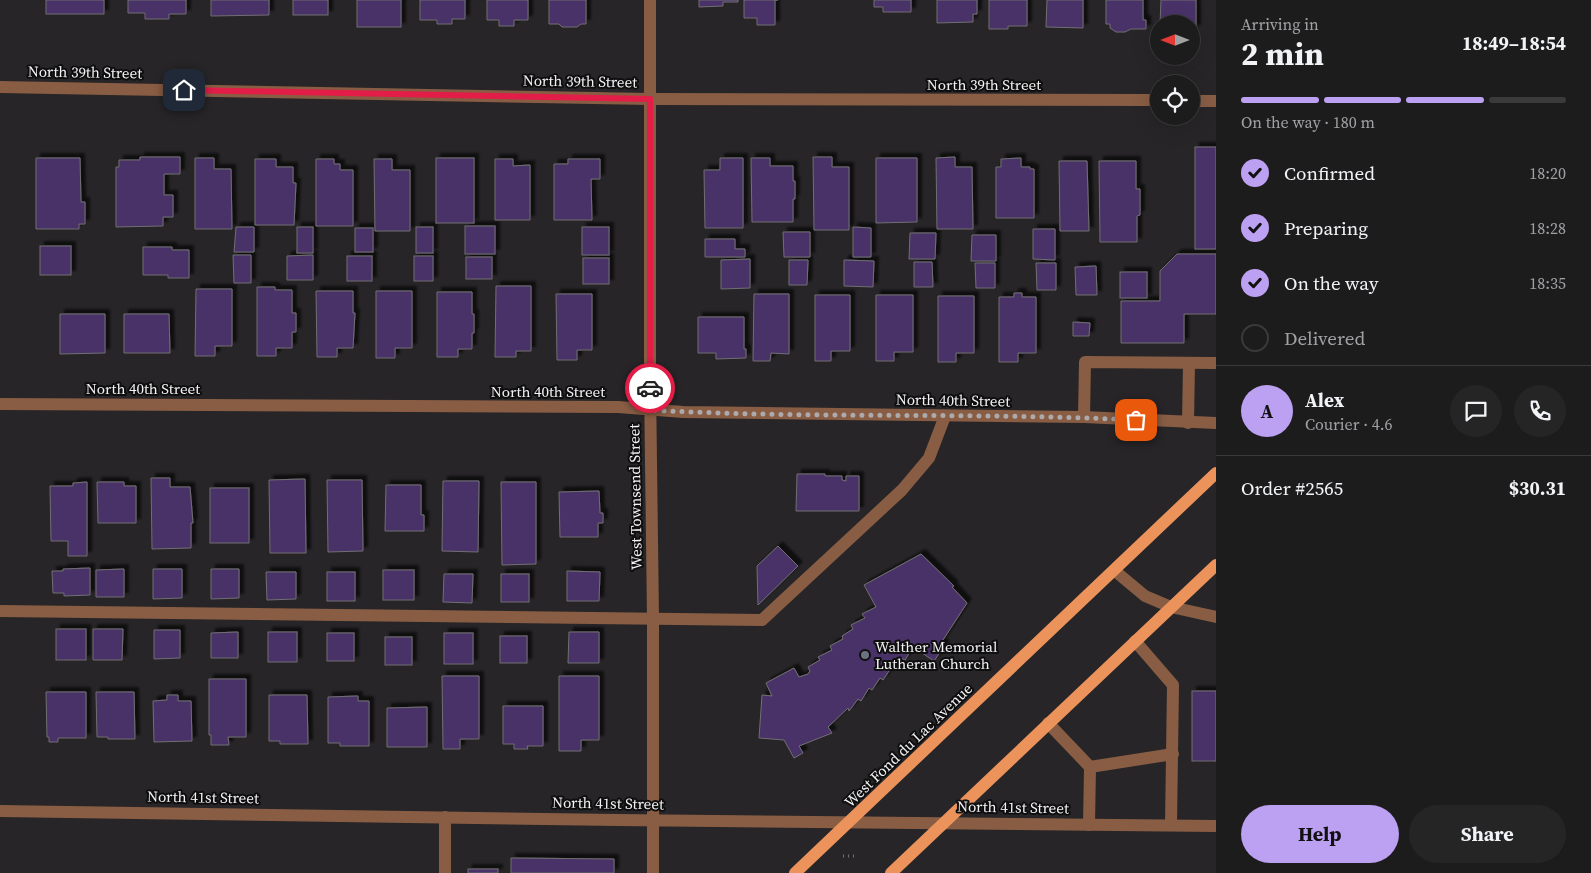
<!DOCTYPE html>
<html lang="en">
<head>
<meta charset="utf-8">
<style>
	body { margin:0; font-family:"Source Serif 4",serif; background:#252526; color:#f1f3f6; height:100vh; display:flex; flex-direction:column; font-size:19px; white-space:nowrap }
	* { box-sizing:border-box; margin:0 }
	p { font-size:16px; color:#a0a1a4 }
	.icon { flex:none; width:28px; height:28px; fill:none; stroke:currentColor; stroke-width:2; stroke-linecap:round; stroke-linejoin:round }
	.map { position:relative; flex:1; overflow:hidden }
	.panel { display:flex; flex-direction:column; background:#1d1c1d; width:375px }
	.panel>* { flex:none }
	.needle { width:32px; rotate:270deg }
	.fabs { position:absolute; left:1150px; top:15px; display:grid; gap:10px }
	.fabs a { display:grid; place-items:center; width:50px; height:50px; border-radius:50%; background:#1d1c1d; box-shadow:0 5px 20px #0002,0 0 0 1px #3b3a3b; font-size:25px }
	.pin { position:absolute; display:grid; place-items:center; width:42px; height:42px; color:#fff; margin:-21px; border-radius:10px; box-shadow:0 2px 8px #0006 }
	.courier { position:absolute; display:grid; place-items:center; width:50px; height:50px; margin:-25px; border:4px solid #e11d48; border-radius:50%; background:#fff; color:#222; box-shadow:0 1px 6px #0007 }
	.head em { font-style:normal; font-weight:700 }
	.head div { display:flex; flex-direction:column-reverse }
	.head { display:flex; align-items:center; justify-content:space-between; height:85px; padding:0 25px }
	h1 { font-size:32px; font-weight:700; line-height:38px }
	.bar { display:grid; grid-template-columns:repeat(4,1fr); gap:8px 5px; align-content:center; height:60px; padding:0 25px }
	.bar i { height:6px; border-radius:4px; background:#3b3a3b }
	.bar .active { background:#bca0f2 }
	.bar p { grid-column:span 4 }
	.line { display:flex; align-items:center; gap:12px; padding:0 25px; border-top:1px solid #3b3a3b }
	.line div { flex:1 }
	.round { display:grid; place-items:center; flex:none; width:52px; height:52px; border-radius:26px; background:#252526 }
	ol { padding:0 25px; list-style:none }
	li { display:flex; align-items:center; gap:15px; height:55px }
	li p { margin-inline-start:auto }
	li .icon { padding:5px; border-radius:50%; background:#bca0f2; color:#111; stroke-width:4 }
	li:last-child { color:#a0a1a4 }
	li i { width:28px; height:28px; border:2px solid #3b3a3b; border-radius:50% }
	.action { display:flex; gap:10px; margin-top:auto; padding:10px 25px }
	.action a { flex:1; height:58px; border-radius:30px; background:#bca0f2; color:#111; font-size:20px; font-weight:700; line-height:58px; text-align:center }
	.action a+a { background:#252526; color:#f1f3f6 }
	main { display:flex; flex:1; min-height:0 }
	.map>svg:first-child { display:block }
	.building { fill:#493267; stroke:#716f73; filter:url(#shadow) }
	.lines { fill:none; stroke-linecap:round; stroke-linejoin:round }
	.path { stroke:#737173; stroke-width:3; stroke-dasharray:1 4; stroke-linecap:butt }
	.service { stroke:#885d44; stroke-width:12 }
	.minor { stroke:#885d44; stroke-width:12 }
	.primary { stroke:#ec935c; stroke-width:12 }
	.done { stroke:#acaaac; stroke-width:5; stroke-dasharray:0 9 }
	.route { stroke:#e11d48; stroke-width:6 }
	.worship-dot { fill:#6b7280; stroke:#0f0e0f; stroke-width:2 }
	.labels { text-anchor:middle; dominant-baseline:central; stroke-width:4; stroke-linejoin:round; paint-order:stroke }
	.street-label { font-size:15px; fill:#f3f2f4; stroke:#0f0e0f }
	.poi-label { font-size:15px; fill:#f3f2f4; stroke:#0f0e0f; text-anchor:start }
</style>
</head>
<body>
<main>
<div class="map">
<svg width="1216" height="873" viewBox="0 0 1216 873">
	<defs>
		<filter id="shadow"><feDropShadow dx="4.5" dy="-4.5" stdDeviation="1" flood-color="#0009"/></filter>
	</defs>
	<rect width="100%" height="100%" fill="#272527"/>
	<g class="building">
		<rect x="46" y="0" width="58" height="14"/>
		<path d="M 128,0 L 186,0 L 186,14 L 169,14 L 169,19 L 145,19 L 145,13 L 128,13 Z"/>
		<path d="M 211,0 L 269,0 L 269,15 L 211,16 Z"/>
		<rect x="293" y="0" width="35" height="15"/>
		<rect x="357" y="0" width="44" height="27"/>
		<path d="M 420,0 L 465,0 L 465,19 L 452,19 L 452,24 L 437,24 L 437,20 L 420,20 Z"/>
		<path d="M 487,0 L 528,0 L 528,20 L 514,20 L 514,26 L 499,26 L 499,20 L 487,20 Z"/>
		<path d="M 549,0 L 586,0 L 586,24 L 581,24 L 577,27 L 562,27 L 559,24 L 549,24 Z"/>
		<path d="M 699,0 L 738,0 L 738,2 L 723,2 L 723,6 L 699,7 Z"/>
		<path d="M 744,0 L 778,0 L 775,0 L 775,25 L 757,25 L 757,18 L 744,18 Z"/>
		<path d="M 874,0 L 911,0 L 911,12 L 883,12 L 883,7 L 874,7 Z"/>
		<path d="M 937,0 L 977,0 L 977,14 L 973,14 L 973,22 L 937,23 Z"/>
		<path d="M 989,0 L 1027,0 L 1027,26 L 1008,26 L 1008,29 L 989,29 Z"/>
		<path d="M 1047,0 L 1083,0 L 1083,28 L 1046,27 Z"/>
		<path d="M 1106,0 L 1143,0 L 1143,20 L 1146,20 L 1146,29 L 1131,29 L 1125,32 L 1116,32 L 1110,28 L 1110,24 L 1106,24 Z"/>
		<path d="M 1161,0 L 1196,0 L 1196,29 L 1191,29 L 1191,24 L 1160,24 Z"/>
		<rect x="1195" y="147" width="21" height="102"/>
		<path d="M 140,157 L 180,157 L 180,174 L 164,174 L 164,195 L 173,195 L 173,217 L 163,217 L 163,226 L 116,227 L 116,167 L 119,167 L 119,160 L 140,160 Z"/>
		<path d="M 813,157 L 832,157 L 832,167 L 849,167 L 849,230 L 814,230 Z"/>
		<path d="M 955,157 L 955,167 L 972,167 L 973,229 L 937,229 L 936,158 Z"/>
		<path d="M 36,158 L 80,158 L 81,202 L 85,202 L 85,224 L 79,224 L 79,229 L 36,229 Z"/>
		<path d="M 195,158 L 214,158 L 214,169 L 231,169 L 232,229 L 195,229 Z"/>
		<rect x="436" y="158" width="38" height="65"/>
		<path d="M 720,158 L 743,158 L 743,228 L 705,228 L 704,170 L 720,170 Z"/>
		<path d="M 751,158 L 770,158 L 770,166 L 793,166 L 793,181 L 795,181 L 795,199 L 793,199 L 793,222 L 752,222 Z"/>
		<path d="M 876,158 L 917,158 L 917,222 L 876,223 Z"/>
		<path d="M 1021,158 L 1021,167 L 1030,167 L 1030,169 L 1034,169 L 1034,218 L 996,218 L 996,167 L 1001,167 L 1001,159 Z"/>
		<path d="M 255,159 L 276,159 L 276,167 L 293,167 L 293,183 L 296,183 L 294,225 L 255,225 Z"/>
		<path d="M 316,159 L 334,159 L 334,164 L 340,164 L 340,170 L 353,170 L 353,226 L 316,226 Z"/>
		<path d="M 374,159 L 392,159 L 392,170 L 410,170 L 410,231 L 375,231 Z"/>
		<path d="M 495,159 L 513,159 L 513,166 L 530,165 L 530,220 L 495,220 Z"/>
		<path d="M 568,159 L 600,159 L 600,179 L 591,179 L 592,220 L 554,220 L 554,164 L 568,164 Z"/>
		<path d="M 1059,161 L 1087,161 L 1089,231 L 1060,231 Z"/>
		<path d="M 1099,161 L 1136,161 L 1136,189 L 1140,189 L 1140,215 L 1137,216 L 1137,242 L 1100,242 Z"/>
		<rect x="465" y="226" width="30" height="28"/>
		<path d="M 236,227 L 254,227 L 254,252 L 234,252 Z"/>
		<rect x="297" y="227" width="16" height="26"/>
		<rect x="416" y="227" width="17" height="26"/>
		<rect x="582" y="227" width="27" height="28"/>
		<path d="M 853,227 L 871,228 L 871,257 L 853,257 Z"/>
		<rect x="355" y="228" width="18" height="24"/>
		<path d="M 1033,229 L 1055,229 L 1055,260 L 1033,259 Z"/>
		<path d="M 783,232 L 810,232 L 810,257 L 784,257 Z"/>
		<path d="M 910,233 L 936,233 L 935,259 L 909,259 Z"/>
		<path d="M 972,235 L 996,235 L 996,261 L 971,261 Z"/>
		<path d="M 705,239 L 735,239 L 735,249 L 745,249 L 745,257 L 705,257 Z"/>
		<rect x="40" y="246" width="31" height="29"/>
		<path d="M 143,247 L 172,247 L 172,250 L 189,250 L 189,278 L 168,278 L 168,275 L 143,275 Z"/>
		<path d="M 1177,254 L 1216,254 L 1216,314 L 1184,314 L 1184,343 L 1121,343 L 1121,301 L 1160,301 L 1160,271 Z"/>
		<path d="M 233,255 L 251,255 L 251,283 L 234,283 Z"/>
		<path d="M 313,255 L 313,280 L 287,280 L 287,256 Z"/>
		<rect x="347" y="256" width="25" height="25"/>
		<rect x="414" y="256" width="19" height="25"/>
		<rect x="466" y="257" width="26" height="22"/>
		<rect x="583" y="258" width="26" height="26"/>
		<path d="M 750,259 L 750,288 L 721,289 L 721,260 Z"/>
		<path d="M 789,260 L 808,260 L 807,285 L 789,285 Z"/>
		<path d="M 844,260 L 874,261 L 873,287 L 844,286 Z"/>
		<path d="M 914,262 L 932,262 L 933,287 L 914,287 Z"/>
		<path d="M 975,263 L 995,263 L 995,288 L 976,288 Z"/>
		<path d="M 1036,263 L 1056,263 L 1056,290 L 1037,290 Z"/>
		<path d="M 1096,266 L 1097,295 L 1076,295 L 1075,267 Z"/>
		<rect x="1120" y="272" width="27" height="26"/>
		<path d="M 496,286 L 531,286 L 531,351 L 516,351 L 516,357 L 495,357 Z"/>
		<path d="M 257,287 L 275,287 L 275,290 L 292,290 L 292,313 L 296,313 L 296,332 L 292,332 L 292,348 L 276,348 L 276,356 L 257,356 Z"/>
		<path d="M 196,289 L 232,289 L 232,346 L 215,346 L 215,356 L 195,356 Z"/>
		<path d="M 316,291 L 353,291 L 353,313 L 355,313 L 353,348 L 337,348 L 337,357 L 317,357 Z"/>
		<path d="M 376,291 L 412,291 L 412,348 L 395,348 L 395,358 L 376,358 Z"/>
		<path d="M 437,292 L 472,292 L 472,314 L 474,314 L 474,333 L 472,333 L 472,349 L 458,349 L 458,357 L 437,357 Z"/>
		<path d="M 1014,293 L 1022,293 L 1022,297 L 1036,297 L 1036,353 L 1018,353 L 1018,362 L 999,362 L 999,297 L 1014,297 Z"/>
		<path d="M 556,294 L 592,294 L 592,350 L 577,350 L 577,360 L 557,360 Z"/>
		<path d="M 754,294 L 789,294 L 789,354 L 771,353 L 770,361 L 753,361 Z"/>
		<path d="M 815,295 L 850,295 L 850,351 L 831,351 L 831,361 L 815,361 Z"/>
		<path d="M 876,295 L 913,295 L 913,352 L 894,352 L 894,361 L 876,361 Z"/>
		<path d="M 938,296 L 974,296 L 974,353 L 956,353 L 956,362 L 938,362 Z"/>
		<path d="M 60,314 L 105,314 L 105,353 L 60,354 Z"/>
		<path d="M 124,314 L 169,314 L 170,353 L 124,353 Z"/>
		<path d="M 698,317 L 744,317 L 744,349 L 746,349 L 746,358 L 716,359 L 716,353 L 698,353 Z"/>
		<path d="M 1073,322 L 1090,323 L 1089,336 L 1073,336 Z"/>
		<path d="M 797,474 L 825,474 L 825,476 L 842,476 L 842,480 L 846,481 L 846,476 L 859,476 L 859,511 L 796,511 Z"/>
		<path d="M 151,478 L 170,478 L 170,487 L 190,487 L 193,523 L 191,523 L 191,548 L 152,549 Z"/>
		<path d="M 305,479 L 306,553 L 270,553 L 269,480 Z"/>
		<path d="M 327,480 L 362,480 L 363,551 L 328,552 Z"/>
		<path d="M 443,481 L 479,481 L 478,552 L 442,551 Z"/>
		<path d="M 87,482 L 87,556 L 68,556 L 68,541 L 51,541 L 50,486 L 73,486 L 73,483 Z"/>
		<path d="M 97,482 L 124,482 L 124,486 L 136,486 L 136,523 L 98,523 Z"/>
		<path d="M 501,482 L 536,482 L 536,564 L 502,565 Z"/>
		<path d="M 386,485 L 421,485 L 421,515 L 424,515 L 424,531 L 385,531 Z"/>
		<rect x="210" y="488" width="39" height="55"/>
		<path d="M 599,491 L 600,513 L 603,513 L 603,523 L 598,523 L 598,537 L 560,537 L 559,492 Z"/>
		<path d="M 778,546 L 798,566 L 758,605 L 757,566 Z"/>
		<path d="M 921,554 L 954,586 L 952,587 L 967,603 L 941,643 L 945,645 L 934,661 L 913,647 L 905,660 L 901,658 L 893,670 L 891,668 L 883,680 L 880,678 L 872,690 L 869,688 L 861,701 L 858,699 L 849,711 L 848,708 L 828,727 L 832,733 L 799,746 L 803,753 L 794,758 L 784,740 L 759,738 L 762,695 L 772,696 L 766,683 L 794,668 L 799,677 L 808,674 L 810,671 L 808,667 L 820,660 L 818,657 L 832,650 L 830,646 L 843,639 L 842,636 L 853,629 L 851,625 L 865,618 L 862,614 L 876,607 L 864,585 Z"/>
		<path d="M 90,568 L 90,595 L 64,596 L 64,593 L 53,593 L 52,571 L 63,571 L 63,569 Z"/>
		<path d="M 124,569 L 124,597 L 96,597 L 96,570 Z"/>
		<path d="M 153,569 L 182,569 L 182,598 L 153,599 Z"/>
		<path d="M 211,569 L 239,569 L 239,598 L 211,599 Z"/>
		<rect x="383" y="570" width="31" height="30"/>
		<path d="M 567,571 L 600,572 L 599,601 L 567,601 Z"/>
		<path d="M 266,572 L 296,572 L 296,599 L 267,600 Z"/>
		<rect x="327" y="572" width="28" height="29"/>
		<path d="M 444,574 L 473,574 L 472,603 L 443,602 Z"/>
		<rect x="501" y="574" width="28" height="28"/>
		<rect x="56" y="629" width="30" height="31"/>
		<path d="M 93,629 L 123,629 L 122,660 L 93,660 Z"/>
		<path d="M 154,630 L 180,630 L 180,658 L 154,659 Z"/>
		<path d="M 238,632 L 238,658 L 211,658 L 211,633 Z"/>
		<rect x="268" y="632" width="29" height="30"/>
		<path d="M 569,632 L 599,632 L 599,663 L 568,663 Z"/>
		<rect x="327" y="633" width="27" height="28"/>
		<rect x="444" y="633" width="29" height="31"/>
		<rect x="500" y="636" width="27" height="27"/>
		<rect x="385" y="637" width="27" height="28"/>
		<path d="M 442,676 L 479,676 L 479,739 L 460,739 L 460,749 L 443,749 Z"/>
		<path d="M 559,676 L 599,676 L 599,740 L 581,740 L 581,751 L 559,751 Z"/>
		<path d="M 209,679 L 246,679 L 246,737 L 228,737 L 229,745 L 211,745 L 211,735 L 209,735 Z"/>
		<rect x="1192" y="691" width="24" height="70"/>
		<path d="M 46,692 L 86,692 L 86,738 L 58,738 L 58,742 L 49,742 L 49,737 L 47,737 Z"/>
		<path d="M 96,692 L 134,692 L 135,739 L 108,739 L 108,737 L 97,737 Z"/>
		<path d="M 167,695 L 178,695 L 178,701 L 191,701 L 192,741 L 154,742 L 153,701 L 167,700 Z"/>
		<path d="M 269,695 L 307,695 L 308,744 L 280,744 L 280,741 L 269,741 Z"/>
		<path d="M 358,696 L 358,701 L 369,701 L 369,746 L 340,746 L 340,743 L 328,743 L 328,697 Z"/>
		<path d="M 503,706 L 543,706 L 543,746 L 527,746 L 528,749 L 514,749 L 514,744 L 503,744 Z"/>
		<path d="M 427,707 L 427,747 L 387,747 L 387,708 Z"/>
		<path d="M 511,858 L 614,859 L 614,873 L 511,873 Z"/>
		<rect x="468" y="869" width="30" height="4"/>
	</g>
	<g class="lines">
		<path class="path" d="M 843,856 L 855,856"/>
		<g class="service">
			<path d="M 1084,417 L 1085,362 L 1216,363"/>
			<path d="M 1188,423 L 1189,363"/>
			<path d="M 1115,571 L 1145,596 L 1171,607 L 1216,617"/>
			<path d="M 0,611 L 762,620 L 902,490 L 929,458 L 945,416"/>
			<path d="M 1135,641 L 1173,685 L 1171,825"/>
			<path d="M 1048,723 L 1090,767 L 1089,825"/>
			<path d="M 1090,767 L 1173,754"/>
			<path d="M 445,817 L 445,873"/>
		</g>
		<g class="minor">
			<path d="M 650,0 L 650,384 L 653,618 L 653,873"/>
			<path d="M 0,87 L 650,99 L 1159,100"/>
			<path d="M 1191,101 L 1216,101"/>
			<path d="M 0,404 L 618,407 L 683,412 L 1084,417 L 1216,423"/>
			<path d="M 0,811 L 617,820 L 1216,826"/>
		</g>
		<g class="primary">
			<path d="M 795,873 L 1216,473"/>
			<path d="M 891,873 L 1216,565"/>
		</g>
	</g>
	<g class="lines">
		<path class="done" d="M 650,388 L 650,410 C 812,419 974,412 1136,420"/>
		<path class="route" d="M 184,90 L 650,99 L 650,388"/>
	</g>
	<circle class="worship-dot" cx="865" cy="655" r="5"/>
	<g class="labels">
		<g class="street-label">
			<text transform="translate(85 72) rotate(1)">North 39th Street</text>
			<text transform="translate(580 81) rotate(1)">North 39th Street</text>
			<text x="984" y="84">North 39th Street</text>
			<text x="143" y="388">North 40th Street</text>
			<text x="548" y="391">North 40th Street</text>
			<text transform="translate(953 400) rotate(1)">North 40th Street</text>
			<text transform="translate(635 497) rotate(-91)">West Townsend Street</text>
			<text transform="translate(908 745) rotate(-44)">West Fond du Lac Avenue</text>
			<text transform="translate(203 797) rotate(1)">North 41st Street</text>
			<text transform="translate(608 803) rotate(1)">North 41st Street</text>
			<text transform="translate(1013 807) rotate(1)">North 41st Street</text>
		</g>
		<g class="poi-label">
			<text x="875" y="646">Walther Memorial<tspan x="875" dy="17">Lutheran Church</tspan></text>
		</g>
	</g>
</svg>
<div class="fabs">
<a><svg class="needle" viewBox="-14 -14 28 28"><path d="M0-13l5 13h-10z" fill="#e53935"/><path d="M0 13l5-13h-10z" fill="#a0a1a4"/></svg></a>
<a><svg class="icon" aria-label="locate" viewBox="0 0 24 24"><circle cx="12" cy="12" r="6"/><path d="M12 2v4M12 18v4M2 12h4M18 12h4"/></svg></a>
</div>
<div class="pin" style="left:1136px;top:420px;background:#ea580c"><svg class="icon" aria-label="bag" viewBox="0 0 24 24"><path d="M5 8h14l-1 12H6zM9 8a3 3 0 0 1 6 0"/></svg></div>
<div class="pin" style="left:184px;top:90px;background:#1f2937"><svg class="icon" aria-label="home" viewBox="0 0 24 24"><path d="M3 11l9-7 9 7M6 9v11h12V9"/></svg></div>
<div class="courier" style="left:650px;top:388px"><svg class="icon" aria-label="car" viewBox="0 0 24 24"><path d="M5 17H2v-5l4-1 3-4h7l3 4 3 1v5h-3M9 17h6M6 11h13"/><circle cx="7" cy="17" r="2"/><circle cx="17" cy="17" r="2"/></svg></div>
</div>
<section class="panel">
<div class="head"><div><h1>2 min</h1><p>Arriving in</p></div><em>18:49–18:54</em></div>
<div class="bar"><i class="active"></i><i class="active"></i><i class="active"></i><i></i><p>On the way · 180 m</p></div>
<ol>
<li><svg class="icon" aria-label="check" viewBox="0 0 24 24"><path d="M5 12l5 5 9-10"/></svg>Confirmed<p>18:20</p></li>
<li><svg class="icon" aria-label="check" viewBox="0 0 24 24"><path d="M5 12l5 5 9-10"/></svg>Preparing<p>18:28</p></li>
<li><svg class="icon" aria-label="check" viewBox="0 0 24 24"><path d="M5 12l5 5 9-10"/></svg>On the way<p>18:35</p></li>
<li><i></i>Delivered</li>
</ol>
<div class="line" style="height:90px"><b class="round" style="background:#bca0f2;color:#111">A</b><div><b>Alex</b><p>Courier · 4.6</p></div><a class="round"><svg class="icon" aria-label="chat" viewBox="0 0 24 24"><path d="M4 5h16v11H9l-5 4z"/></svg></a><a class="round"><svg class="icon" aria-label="phone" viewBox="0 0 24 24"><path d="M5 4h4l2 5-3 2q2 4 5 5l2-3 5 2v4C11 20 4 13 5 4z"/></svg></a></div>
<div class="line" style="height:65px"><div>Order #2565</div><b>$30.31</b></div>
<div class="action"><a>Help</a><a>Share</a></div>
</section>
</main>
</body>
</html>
